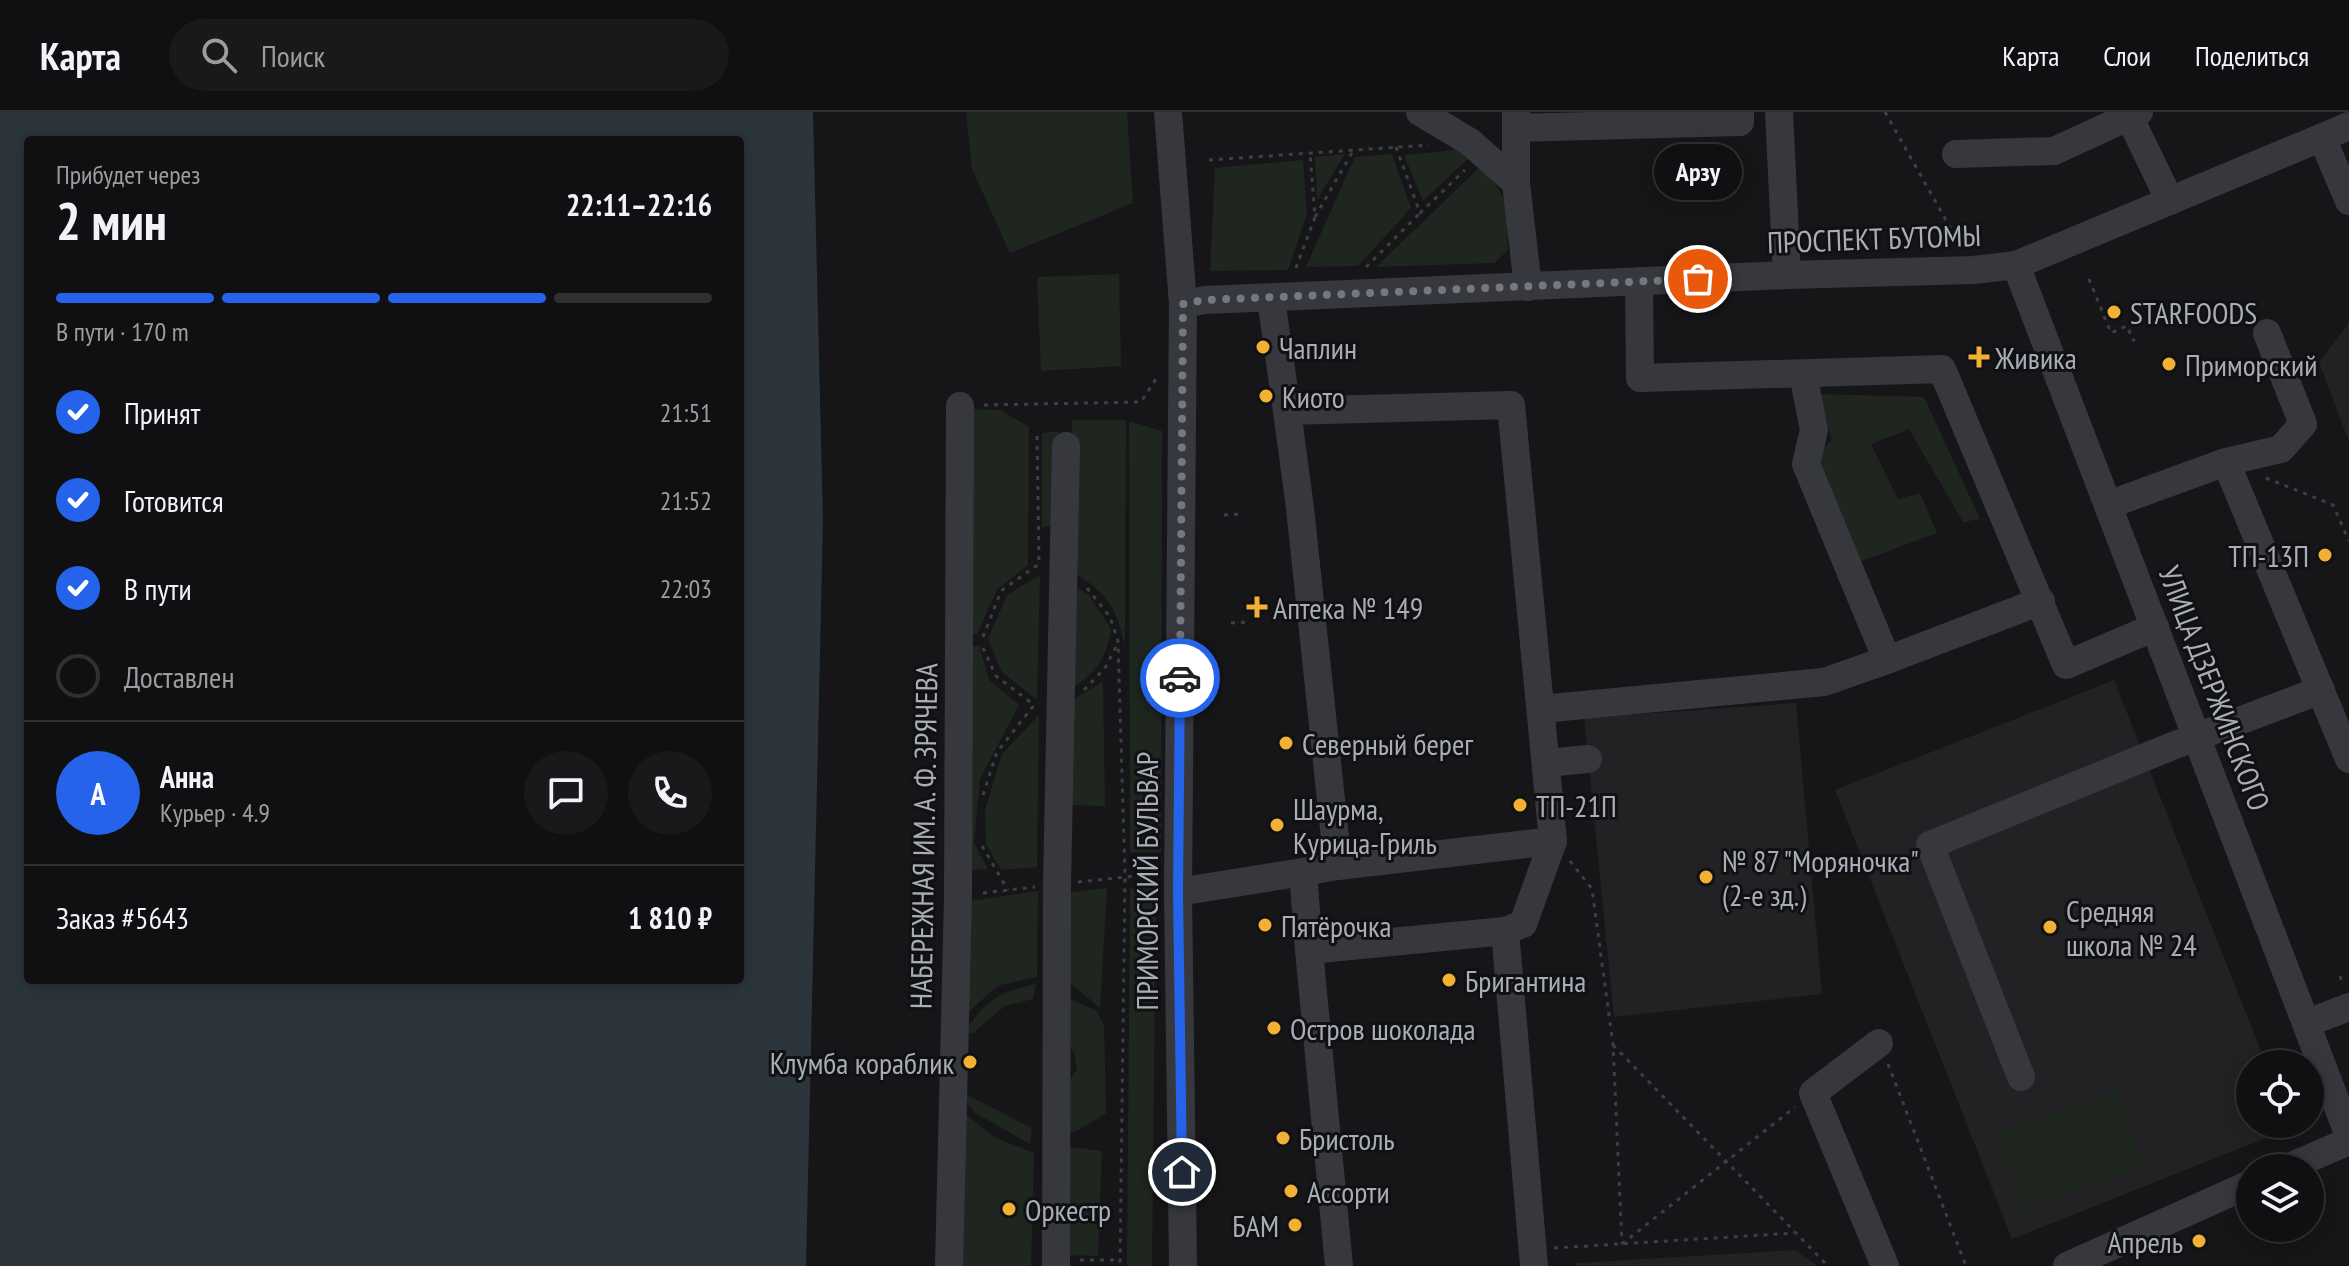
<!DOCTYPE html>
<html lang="ru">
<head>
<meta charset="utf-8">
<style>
	body { margin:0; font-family:"PT Sans Narrow",sans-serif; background:#19191b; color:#f1f3f6; height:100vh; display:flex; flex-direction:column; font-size:30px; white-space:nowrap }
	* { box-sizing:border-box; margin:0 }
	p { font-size:26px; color:#9c9d9f }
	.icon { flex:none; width:44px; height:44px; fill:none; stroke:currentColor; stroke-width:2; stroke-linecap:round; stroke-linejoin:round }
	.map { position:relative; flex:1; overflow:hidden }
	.sheet { position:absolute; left:24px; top:24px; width:720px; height:848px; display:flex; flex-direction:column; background:#101012; border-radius:8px; box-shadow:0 4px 20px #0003,0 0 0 2px #303032 }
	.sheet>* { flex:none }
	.buttons { position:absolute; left:2236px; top:938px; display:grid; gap:16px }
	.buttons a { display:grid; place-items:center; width:88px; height:88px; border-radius:50%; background:#101012; box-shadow:0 4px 20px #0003,0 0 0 2px #303032; font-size:40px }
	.pin { position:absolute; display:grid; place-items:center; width:68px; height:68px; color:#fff; margin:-34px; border:4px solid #fff; border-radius:50%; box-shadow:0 2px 8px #0007 }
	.courier { position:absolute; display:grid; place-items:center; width:80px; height:80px; margin:-40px; border:6px solid #2563eb; border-radius:50%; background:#fff; color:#222; box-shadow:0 2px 10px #0007 }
	.bubble { position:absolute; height:56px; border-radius:28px; background:#101012; box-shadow:0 4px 20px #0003,0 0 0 2px #303032; font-size:26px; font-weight:600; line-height:56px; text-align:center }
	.overview em { font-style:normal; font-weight:600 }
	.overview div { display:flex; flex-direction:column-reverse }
	.overview { display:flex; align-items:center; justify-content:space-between; height:136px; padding:0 32px }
	h1 { font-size:52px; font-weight:600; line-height:60px }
	.bar { display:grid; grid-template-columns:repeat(4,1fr); gap:12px 8px; align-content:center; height:96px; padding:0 32px }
	.bar i { height:10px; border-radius:6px; background:#303032 }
	.bar .active { background:#2563eb }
	.bar p { grid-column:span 4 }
	.line { display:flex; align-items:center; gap:20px; padding:0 32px; border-top:2px solid #303032 }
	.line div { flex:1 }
	.round { display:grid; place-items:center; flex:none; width:84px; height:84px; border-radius:42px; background:#19191b }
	ol { padding:0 32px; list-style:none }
	li { display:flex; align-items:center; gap:24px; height:88px }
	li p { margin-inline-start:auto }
	li .icon { padding:8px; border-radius:50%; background:#2563eb; color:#fff; stroke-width:4 }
	li:last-child { color:#9c9d9f }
	li i { width:44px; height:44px; border:4px solid #303032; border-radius:50% }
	header { display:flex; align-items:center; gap:48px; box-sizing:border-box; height:112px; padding:0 40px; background:#101012; border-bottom:2px solid #303032 }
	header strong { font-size:38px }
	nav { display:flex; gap:44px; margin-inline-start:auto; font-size:28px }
	.search { width:560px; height:72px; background:#19191b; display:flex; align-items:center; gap:20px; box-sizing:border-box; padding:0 28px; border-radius:44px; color:#9c9d9f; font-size:30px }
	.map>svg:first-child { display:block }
	.built { fill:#222225 }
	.green { fill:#1e261f }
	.water { fill:#2c353c; fill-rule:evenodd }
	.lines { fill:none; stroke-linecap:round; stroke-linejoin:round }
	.path { stroke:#3d3f44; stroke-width:3; stroke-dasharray:4 6; stroke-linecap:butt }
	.minor { stroke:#37383d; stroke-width:28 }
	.done { stroke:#757880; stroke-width:8; stroke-dasharray:0 14.4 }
	.route { stroke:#2563eb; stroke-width:10 }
	.poi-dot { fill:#f2b134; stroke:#111113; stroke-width:3 }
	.labels { text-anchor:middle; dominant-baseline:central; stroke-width:6; stroke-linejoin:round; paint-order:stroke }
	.street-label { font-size:30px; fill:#a8adb8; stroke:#111113 }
	.poi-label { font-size:30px; fill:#a8adb8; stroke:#111113; text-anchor:start }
</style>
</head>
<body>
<header>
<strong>Карта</strong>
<div class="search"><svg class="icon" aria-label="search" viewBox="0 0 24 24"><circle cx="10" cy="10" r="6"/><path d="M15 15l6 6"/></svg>Поиск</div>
<nav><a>Карта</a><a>Слои</a><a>Поделиться</a></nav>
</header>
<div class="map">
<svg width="2349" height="1154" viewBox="0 0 2349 1154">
	<rect width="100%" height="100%" fill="#161618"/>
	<g class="built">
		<path d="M 2349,211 L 2349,330 L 2319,250 Z"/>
		<path d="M 2114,568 L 2266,952 L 2250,952 L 2250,1012 L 2290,1012 L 2291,1016 L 2012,1127 L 1835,678 Z"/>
		<path d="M 1796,591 L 1822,882 L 1614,905 L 1584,606 Z"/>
		<path d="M 1795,1138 L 1818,1154 L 1576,1154 L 1576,1151 Z"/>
	</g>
	<g class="green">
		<path d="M 966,0 L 1127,0 L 1133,91 L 1010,141 L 972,57 Z"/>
		<path d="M 1465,37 L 1474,41 L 1423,89 L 1404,43 Z"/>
		<path d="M 1345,42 L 1317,88 L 1315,45 Z"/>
		<path d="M 1392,42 L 1411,96 L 1358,154 L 1306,155 L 1355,45 Z"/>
		<path d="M 1303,48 L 1307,102 L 1288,158 L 1210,159 L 1215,56 Z"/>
		<path d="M 1482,53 L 1506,89 L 1508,138 L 1494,151 L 1376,155 Z"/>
		<path d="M 1119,162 L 1121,254 L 1041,259 L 1037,165 Z"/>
		<path d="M 1819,282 L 1924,285 L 1980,407 L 1963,410 L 1909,317 L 1871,332 L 1898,387 L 1920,381 L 1937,421 L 1856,451 L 1806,352 L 1832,328 Z"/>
		<path d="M 966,297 L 1000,298 L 1029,315 L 1028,453 L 997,478 L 977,522 L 964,521 Z"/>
		<path d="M 1072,308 L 1126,308 L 1125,533 C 1114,491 1108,480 1068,458 Z"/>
		<path d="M 1129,309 L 1162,319 L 1161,740 L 1130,740 Z"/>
		<path d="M 1059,319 L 1055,414 L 1042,415 L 1042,321 Z"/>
		<path d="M 1040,463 L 1037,588 L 1001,559 L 988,527 L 1007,483 Z"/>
		<path d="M 1068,471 L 1088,482 L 1111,517 C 1106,550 1093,563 1066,580 Z"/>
		<path d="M 979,533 L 989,568 L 1019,593 L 980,667 L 974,731 L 988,757 L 954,759 L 966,537 Z"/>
		<path d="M 1103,569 L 1105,694 L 1066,693 L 1065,593 Z"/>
		<path d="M 1039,603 L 1037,755 L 1001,758 L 986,732 L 985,698 L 1002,642 Z"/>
		<path d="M 1156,775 L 1152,1154 L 1127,1154 L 1130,777 Z"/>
		<path d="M 1107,776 L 1100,896 L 1063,865 L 1063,781 Z"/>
		<path d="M 1038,779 L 1037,865 L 997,874 L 960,908 L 963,790 Z"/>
		<path d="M 1036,872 L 1033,887 L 1005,894 L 973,921 L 964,920 C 987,888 996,881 1036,872 Z"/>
		<path d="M 1062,883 L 1097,899 L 1104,914 L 1106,1001 L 1079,1018 L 1060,1024 L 1061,981 L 1077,957 L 1074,941 L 1060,919 Z"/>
		<path d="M 2116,977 L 2145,1054 L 2024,1099 L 1995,1022 Z"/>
		<path d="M 967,983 L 1032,1016 L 1030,1032 L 974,1000 L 965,987 Z"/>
		<path d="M 957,995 L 994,1025 L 1034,1041 L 1031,1154 L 953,1154 Z"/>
		<path d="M 1063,1034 L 1102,1039 L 1098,1144 L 1062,1143 Z"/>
	</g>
	<path class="water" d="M 0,0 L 813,0 L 823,408 L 806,1154 L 0,1154 ZM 28,28 L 740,28 L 740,868 L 28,868 Z"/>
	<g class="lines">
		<g class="path">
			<path d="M 1885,0 L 1961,135"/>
			<path d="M 1396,35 L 1420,101 L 1465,58"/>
			<path d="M 1209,48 L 1429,33"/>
			<path d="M 1315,105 L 1353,39"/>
			<path d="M 1366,155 L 1420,101"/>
			<path d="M 1296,156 L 1315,105 L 1310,41"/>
			<path d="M 2089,167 L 2111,221 L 2127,214 L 2133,228 L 2135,228"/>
			<path d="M 984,293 L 1141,290 L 1158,264"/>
			<path d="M 2266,366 L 2333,393 L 2349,429"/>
			<path d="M 1224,403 L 1241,402"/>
			<path d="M 1087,476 L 1110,505 L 1118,529 L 1125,764 L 1120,1154"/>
			<path d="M 1231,511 L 1250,510"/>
			<path d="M 983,525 L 1001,479 L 1039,452 L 1037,324"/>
			<path d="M 1084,578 L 1105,556 L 1117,533"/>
			<path d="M 983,683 L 997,640 L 1034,593 L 996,564 L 983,536"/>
			<path d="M 982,734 L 1008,778"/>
			<path d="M 1570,749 L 1592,777 L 1613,933 L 1622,1132"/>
			<path d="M 1078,770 L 1154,762"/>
			<path d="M 983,781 L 1035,775"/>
			<path d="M 2340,864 L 2343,873"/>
			<path d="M 1613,933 L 1828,1154"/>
			<path d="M 1888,952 L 1966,1154"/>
			<path d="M 1622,1132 L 1795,995"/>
			<path d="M 1554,1136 L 1794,1121"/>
			<path d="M 1080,1148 L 1120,1148"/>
		</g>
		<g class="minor">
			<path d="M 1168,0 L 1183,192 L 1178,780 L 1183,1154"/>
			<path d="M 1420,0 L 1470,30 L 1516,71"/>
			<path d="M 1516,0 L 1516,71 L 1528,175"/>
			<path d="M 1779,0 L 1787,163"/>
			<path d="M 2130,0 L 2129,4 L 2170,89"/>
			<path d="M 1516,16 L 1740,10 L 1740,0"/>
			<path d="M 2322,26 L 2349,89"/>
			<path d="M 1956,42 L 2054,39 L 2139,0"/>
			<path d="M 2016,153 L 2349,1024"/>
			<path d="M 1639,169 L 1640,266 L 1942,257 L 2066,553 L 2155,515"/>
			<path d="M 1271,187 L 1287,299 L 1511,293 L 1553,729 L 1338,754 L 1303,760"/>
			<path d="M 1183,192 L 1205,188 L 1787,163 L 1974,158 L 2016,153 L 2349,14"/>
			<path d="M 1803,262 L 1814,318 L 1806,352 L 1887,548 L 2041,489"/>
			<path d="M 1287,299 L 1300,396 L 1338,754"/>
			<path d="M 2226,350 L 2349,647"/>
			<path d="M 2108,393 L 2226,350 L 2281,337 L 2303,312 L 2267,221"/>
			<path d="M 1541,597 L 1824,570 L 1887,548"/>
			<path d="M 1546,651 L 1588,647"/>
			<path d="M 1178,780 L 1303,760 L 1309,838 L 1505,819 L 1523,812 L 1553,729"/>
			<path d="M 1505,819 L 1534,1154"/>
			<path d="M 1309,838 L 1339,1154"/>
			<path d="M 2307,911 L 2349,895"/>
			<path d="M 1879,931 L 1813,981 L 1885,1154"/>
			<path d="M 2021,965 L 1930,733 L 2170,635 L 2321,578"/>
			<path d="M 2287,1056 L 2349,1029"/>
			<path d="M 949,1154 L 958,784 L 960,294"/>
			<path d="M 1056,1154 L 1057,772 L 1066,334"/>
			<path d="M 2067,1154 L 2250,1072"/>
		</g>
	</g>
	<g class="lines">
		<path class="done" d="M 1180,566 L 1183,192 L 1205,188 L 1698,167"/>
		<path class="route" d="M 1180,566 L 1178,780 L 1182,1060"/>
	</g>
	<g class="poi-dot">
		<circle cx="2114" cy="200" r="8"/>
		<circle cx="1263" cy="235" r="8"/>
		<path d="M1975 233h8v8h8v8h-8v8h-8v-8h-8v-8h8z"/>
		<circle cx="2169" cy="252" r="8"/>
		<circle cx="1266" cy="284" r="8"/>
		<circle cx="2325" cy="443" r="8"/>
		<path d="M1253 483h8v8h8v8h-8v8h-8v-8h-8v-8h8z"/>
		<circle cx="1286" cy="631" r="8"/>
		<circle cx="1520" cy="693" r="8"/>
		<circle cx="1277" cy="713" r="8"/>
		<circle cx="1706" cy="765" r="8"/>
		<circle cx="1265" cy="813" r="8"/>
		<circle cx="2050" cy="815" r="8"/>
		<circle cx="1449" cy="868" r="8"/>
		<circle cx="1274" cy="916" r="8"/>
		<circle cx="970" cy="950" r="8"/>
		<circle cx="1283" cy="1026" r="8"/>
		<circle cx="1291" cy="1079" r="8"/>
		<circle cx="1009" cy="1097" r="8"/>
		<circle cx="1295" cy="1113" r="8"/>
		<circle cx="2199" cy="1129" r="8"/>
	</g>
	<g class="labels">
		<g class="street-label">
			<text transform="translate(1874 126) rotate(-2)">ПРОСПЕКТ БУТОМЫ</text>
			<text transform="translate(2215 576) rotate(69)">УЛИЦА ДЗЕРЖИНСКОГО</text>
			<text transform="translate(923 724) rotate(-89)">НАБЕРЕЖНАЯ ИМ. А. Ф. ЗРЯЧЕВА</text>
			<text transform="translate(1146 769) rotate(-90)">ПРИМОРСКИЙ БУЛЬВАР</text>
		</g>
		<g class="poi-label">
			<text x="2130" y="200">STARFOODS</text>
			<text x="1279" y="235">Чаплин</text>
			<text x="1995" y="245">Живика</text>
			<text x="2185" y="252">Приморский</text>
			<text x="1282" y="284">Киото</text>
			<text x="2309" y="443" text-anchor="end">ТП-13П</text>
			<text x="1273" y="495">Аптека № 149</text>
			<text x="1302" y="631">Северный берег</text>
			<text x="1536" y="693">ТП-21П</text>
			<text x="1293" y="696">Шаурма,<tspan x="1293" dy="34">Курица-Гриль</tspan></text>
			<text x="1722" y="748">№ 87 "Моряночка"<tspan x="1722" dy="34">(2-е зд.)</tspan></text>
			<text x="2066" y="798">Средняя<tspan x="2066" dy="34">школа № 24</tspan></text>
			<text x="1281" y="813">Пятёрочка</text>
			<text x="1465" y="868">Бригантина</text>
			<text x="1290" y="916">Остров шоколада</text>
			<text x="954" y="950" text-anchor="end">Клумба кораблик</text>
			<text x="1299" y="1026">Бристоль</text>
			<text x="1307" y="1079">Ассорти</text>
			<text x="1025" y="1097">Оркестр</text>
			<text x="1279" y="1113" text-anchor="end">БАМ</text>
			<text x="2183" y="1129" text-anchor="end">Апрель</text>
		</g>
	</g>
</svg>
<div class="buttons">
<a><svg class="icon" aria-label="locate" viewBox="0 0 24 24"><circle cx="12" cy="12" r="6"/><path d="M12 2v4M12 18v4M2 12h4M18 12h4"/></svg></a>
<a><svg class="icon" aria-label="layers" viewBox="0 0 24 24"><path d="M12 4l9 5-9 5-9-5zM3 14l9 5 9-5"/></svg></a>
</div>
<div class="pin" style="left:1698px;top:167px;background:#ea580c"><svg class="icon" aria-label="bag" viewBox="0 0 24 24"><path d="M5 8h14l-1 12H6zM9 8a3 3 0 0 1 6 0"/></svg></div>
<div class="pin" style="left:1182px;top:1060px;background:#1f2937"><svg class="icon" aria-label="home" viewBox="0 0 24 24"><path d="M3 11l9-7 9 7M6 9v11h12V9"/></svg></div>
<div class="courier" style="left:1180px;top:566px"><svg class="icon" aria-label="car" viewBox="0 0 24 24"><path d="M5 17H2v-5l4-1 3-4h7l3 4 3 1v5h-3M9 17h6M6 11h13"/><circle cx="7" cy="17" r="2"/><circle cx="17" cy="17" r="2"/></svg></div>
<div class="bubble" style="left:1654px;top:32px;width:88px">Арзу</div>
<section class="sheet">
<div class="overview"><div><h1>2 мин</h1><p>Прибудет через</p></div><em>22:11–22:16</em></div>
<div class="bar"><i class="active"></i><i class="active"></i><i class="active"></i><i></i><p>В пути · 170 m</p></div>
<ol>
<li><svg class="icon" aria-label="check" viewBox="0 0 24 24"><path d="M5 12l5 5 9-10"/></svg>Принят<p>21:51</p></li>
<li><svg class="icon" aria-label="check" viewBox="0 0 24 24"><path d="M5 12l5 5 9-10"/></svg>Готовится<p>21:52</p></li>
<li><svg class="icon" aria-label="check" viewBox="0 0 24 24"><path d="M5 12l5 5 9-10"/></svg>В пути<p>22:03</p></li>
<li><i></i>Доставлен</li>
</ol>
<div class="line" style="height:144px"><b class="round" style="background:#2563eb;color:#fff">А</b><div><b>Анна</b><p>Курьер · 4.9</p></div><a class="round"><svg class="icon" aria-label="chat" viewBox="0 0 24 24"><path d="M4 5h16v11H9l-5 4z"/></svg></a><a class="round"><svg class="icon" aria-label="phone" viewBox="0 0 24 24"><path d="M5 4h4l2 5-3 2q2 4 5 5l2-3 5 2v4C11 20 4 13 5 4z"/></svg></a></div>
<div class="line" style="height:104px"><div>Заказ #5643</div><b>1 810 ₽</b></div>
</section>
</div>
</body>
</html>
